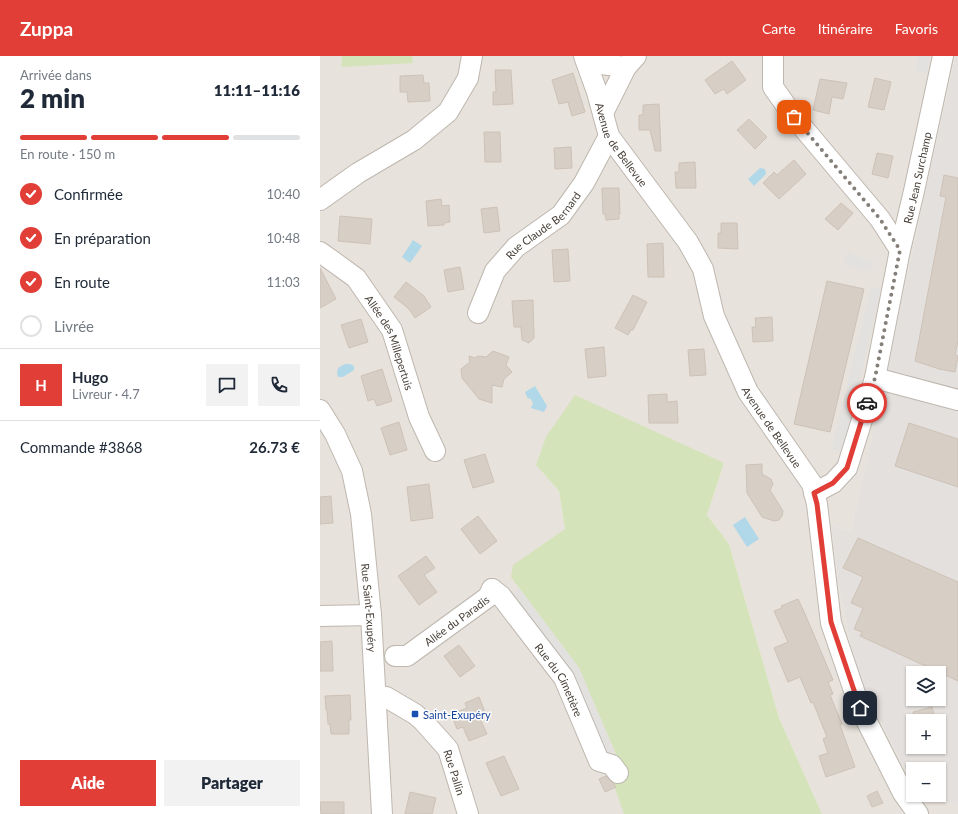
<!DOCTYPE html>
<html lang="fr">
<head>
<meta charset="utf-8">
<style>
	body { margin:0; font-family:Lato,sans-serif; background:#f2f2f3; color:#1f2937; height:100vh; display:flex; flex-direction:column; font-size:15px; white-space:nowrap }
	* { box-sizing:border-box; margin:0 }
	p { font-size:13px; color:#747a83 }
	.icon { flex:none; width:22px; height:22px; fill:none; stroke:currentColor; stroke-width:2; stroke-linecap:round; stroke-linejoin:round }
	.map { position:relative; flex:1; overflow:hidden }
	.panel { display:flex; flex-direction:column; background:#fff; width:320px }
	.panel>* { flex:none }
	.controls { position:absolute; left:586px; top:610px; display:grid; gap:8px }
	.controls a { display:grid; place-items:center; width:40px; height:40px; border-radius:0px; background:#fff; box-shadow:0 1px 3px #0004; font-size:20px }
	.pin { position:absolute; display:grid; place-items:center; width:34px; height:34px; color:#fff; margin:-17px; border-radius:8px; box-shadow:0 2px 6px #0006 }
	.courier { position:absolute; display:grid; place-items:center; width:40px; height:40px; margin:-20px; border:3px solid #e03e37; border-radius:50%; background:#fff; color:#222; box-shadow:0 1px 5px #0007 }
	.overview em { font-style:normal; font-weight:800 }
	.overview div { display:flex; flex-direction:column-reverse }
	.overview { display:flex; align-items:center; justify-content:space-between; height:68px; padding:0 20px }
	h1 { font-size:26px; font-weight:800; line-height:30px }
	.bar { display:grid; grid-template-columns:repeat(4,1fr); gap:6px 4px; align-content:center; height:48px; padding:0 20px }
	.bar i { height:5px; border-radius:3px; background:#e0e1e3 }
	.bar .selected { background:#e03e37 }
	.bar p { grid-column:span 4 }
	.line { display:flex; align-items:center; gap:10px; padding:0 20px; border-top:1px solid #e0e1e3 }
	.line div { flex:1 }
	.round { display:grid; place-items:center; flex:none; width:42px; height:42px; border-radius:0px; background:#f2f2f3 }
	ol { padding:0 20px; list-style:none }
	li { display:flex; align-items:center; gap:12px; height:44px }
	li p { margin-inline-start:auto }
	li .icon { padding:4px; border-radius:50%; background:#e03e37; color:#fff; stroke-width:4 }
	li:last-child { color:#747a83 }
	li i { width:22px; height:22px; border:2px solid #e0e1e3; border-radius:50% }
	.action { display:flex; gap:8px; margin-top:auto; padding:8px 20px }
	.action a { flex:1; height:46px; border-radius:0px; background:#e03e37; color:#fff; font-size:16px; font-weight:800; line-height:46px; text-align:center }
	.action a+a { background:#f2f2f3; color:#1f2937 }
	header { display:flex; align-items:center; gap:24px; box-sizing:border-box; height:56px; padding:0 20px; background:#e03e37; color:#fff }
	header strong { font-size:19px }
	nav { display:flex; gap:22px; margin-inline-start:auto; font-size:14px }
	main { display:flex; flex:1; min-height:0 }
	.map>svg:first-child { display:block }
	.residential { fill:#e7e2db }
	.industrial { fill:#e4e0dd; fill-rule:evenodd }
	.green { fill:#d5e3ba }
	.parking { fill:#e3e1df }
	.water { fill:#b0d8e8 }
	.building { fill:#d7cec5; stroke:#cec2b7 }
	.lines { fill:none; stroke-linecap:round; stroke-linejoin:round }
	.minor-casing { stroke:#beb7af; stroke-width:22 }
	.minor { stroke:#fff; stroke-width:20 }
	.done { stroke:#847f78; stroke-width:4; stroke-dasharray:0 7.2 }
	.route { stroke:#e03e37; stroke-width:5 }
	.transit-dot { fill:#1a4fb4; stroke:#fff; stroke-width:1.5 }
	.labels { text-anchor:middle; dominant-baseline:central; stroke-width:3; stroke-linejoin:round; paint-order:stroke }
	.street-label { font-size:11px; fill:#48413a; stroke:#fff }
	.transit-label { font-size:11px; fill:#164399; stroke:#fff; text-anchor:start }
</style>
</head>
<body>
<header>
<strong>Zuppa</strong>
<nav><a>Carte</a><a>Itinéraire</a><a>Favoris</a></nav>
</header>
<main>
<section class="panel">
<div class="overview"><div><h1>2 min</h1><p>Arrivée dans</p></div><em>11:11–11:16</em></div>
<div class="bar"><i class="selected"></i><i class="selected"></i><i class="selected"></i><i></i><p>En route · 150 m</p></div>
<ol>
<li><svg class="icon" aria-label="check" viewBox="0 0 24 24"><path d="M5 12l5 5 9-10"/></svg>Confirmée<p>10:40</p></li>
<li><svg class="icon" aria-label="check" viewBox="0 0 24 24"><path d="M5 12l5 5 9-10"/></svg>En préparation<p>10:48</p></li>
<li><svg class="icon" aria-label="check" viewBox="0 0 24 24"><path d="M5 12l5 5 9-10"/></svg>En route<p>11:03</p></li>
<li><i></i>Livrée</li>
</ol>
<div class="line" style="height:72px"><b class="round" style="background:#e03e37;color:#fff">H</b><div><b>Hugo</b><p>Livreur · 4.7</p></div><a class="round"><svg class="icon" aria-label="chat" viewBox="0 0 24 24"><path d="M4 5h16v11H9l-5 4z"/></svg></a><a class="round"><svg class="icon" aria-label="phone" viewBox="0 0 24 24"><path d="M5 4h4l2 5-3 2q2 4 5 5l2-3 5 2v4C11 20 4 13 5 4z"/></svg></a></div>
<div class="line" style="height:52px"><div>Commande #3868</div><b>26.73 €</b></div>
<div class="action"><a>Aide</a><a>Partager</a></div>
</section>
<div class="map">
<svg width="638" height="758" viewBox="0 0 638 758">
	<rect width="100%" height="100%" fill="#f4f1ec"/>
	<path class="residential" d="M 0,0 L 635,0 L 531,475 L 511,469 L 519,531 L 533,600 L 543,633 L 593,728 L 593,739 L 607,739 L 638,750 L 638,758 L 502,758 L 459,662 L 409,488 L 387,459 L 404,407 L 216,409 L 239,435 L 245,473 L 420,758 L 0,758 Z"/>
	<path class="industrial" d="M 635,0 L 638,0 L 638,750 L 607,739 L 619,739 L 619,713 L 593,713 L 593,728 L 543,633 L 533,600 L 519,531 L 511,469 L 531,475 ZM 593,617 L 619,617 L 619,643 L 593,643 ZM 593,665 L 619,665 L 619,691 L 593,691 Z"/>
	<g class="green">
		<path d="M 22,0 L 92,0 L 93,7 L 21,11 Z"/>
		<path d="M 255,339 L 404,407 L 387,459 L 409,488 L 459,662 L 502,758 L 304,758 L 290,718 L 305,719 L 259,612 L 191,521 L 193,509 L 245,473 L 239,435 L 216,409 L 226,381 Z"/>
	</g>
	<g class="parking">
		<path d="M 598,0 L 610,0 L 607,17 L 595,15 Z"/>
		<path d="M 528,196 L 554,207 L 550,216 L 523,208 Z"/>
		<path d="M 551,231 L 561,233 L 525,389 L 522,397 L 512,392 Z"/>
		<path d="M 199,532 L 259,612 L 294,695 L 285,699 L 191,539 Z"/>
	</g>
	<g class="water">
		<path d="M 440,112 L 445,113 L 446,118 L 434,130 L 428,123 Z"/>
		<path d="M 93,184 L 102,190 L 90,207 L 82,201 Z"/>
		<path d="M 25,308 L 30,308 L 34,310 L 34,314 L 23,321 L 18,321 L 17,317 L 18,312 Z"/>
		<path d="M 215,330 L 227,350 L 224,356 L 211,352 L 213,347 L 210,342 L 208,343 L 205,336 Z"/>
		<path d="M 425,461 L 439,483 L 427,491 L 413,469 Z"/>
	</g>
	<g class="building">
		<path d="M 412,5 L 426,24 L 407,38 L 404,33 L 395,38 L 385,24 Z"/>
		<path d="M 175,14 L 191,14 L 193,48 L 173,49 L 173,36 L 176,36 Z"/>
		<path d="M 253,17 L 265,56 L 252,60 L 248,46 L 239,48 L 232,24 Z"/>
		<path d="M 103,19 L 104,27 L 109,27 L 110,45 L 88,46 L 87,36 L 80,36 L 80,20 Z"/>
		<path d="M 555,22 L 571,26 L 564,54 L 548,51 Z"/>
		<path d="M 500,23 L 527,27 L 523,43 L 512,41 L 509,58 L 493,54 Z"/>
		<path d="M 339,48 L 341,95 L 335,95 L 330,74 L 319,74 L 319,59 L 323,59 L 323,49 Z"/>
		<path d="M 429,63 L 447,81 L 435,93 L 417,74 Z"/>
		<path d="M 164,76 L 180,76 L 181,106 L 165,106 Z"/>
		<path d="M 251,91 L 252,112 L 235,113 L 234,92 Z"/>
		<path d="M 557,97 L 573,100 L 568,122 L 552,118 Z"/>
		<path d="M 474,104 L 486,118 L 459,143 L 443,127 L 454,116 L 457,119 Z"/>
		<path d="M 375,106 L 376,132 L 356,132 L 355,116 L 359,116 L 359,107 Z"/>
		<path d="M 624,119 L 638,122 L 638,285 L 635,299 L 638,300 L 635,316 L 619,313 L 595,305 L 626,141 L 620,140 Z"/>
		<path d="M 282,132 L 299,132 L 300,158 L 299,158 L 299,163 L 286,164 L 285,158 L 283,158 Z"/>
		<path d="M 121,143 L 122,150 L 129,149 L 130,166 L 124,167 L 124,169 L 108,170 L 106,145 Z"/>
		<path d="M 521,147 L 533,157 L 518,174 L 505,163 Z"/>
		<path d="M 177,151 L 180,175 L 164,177 L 161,153 Z"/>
		<path d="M 20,160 L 52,163 L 50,188 L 18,185 Z"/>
		<path d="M 401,167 L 417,167 L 418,193 L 398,192 L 398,177 L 401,177 Z"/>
		<path d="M 343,187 L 344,221 L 328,221 L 327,188 Z"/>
		<path d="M 248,193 L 250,225 L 234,226 L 232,194 Z"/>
		<path d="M 140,211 L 144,233 L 128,236 L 124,214 Z"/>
		<path d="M 0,212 L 16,243 L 0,252 Z"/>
		<path d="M 507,225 L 544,233 L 510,376 L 474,368 Z"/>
		<path d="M 86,226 L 104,240 L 111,251 L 95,262 L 89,253 L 74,241 Z"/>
		<path d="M 313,239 L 327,246 L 313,274 L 311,274 L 308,279 L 295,272 Z"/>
		<path d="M 213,244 L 214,282 L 209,287 L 202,284 L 201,271 L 194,271 L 192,245 Z"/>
		<path d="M 452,261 L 453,285 L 433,286 L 432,271 L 436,271 L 435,262 Z"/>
		<path d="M 41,263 L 48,286 L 29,292 L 21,269 Z"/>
		<path d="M 284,291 L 286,320 L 268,322 L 265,293 Z"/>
		<path d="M 384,293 L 386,319 L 370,320 L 368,294 Z"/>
		<path d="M 173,295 L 189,301 L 186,309 L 192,316 L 184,323 L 182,331 L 172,329 L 172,347 L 159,343 L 142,322 L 141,313 L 150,306 L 149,300 L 155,302 L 158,300 L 166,301 Z"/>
		<path d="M 62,313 L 72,345 L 57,350 L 54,343 L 48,345 L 41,320 Z"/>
		<path d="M 347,338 L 347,346 L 357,345 L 358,367 L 329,367 L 328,339 Z"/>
		<path d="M 79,366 L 87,394 L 70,399 L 61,372 Z"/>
		<path d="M 589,367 L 638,383 L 638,431 L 575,410 Z"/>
		<path d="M 165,398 L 174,426 L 153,432 L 144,404 Z"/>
		<path d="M 442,408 L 442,418 L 451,423 L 453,428 L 450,434 L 463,455 L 462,460 L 459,464 L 454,465 L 442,461 L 427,437 L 426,409 Z"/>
		<path d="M 109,428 L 113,462 L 91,465 L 87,431 Z"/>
		<path d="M 11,440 L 13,467 L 0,468 L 0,441 Z"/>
		<path d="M 158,460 L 177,485 L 160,498 L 141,473 Z"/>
		<path d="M 538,482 L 638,526 L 638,625 L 540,580 L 542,576 L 534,573 L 543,552 L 531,547 L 543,521 L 523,512 Z"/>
		<path d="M 106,500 L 115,512 L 104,519 L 117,536 L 99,549 L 78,520 Z"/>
		<path d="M 478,543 L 485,558 L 513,624 L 508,626 L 513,638 L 510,639 L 522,668 L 520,669 L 535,711 L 506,721 L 499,700 L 508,697 L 503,683 L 507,681 L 493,646 L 491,647 L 480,621 L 468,626 L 454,592 L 468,586 L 454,555 L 462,552 L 461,550 Z"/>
		<path d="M 12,585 L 13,615 L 0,615 L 0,586 Z"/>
		<path d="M 139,589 L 155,610 L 140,621 L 124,600 Z"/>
		<path d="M 30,639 L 31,664 L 29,664 L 29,678 L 11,678 L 10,668 L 8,668 L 7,654 L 6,654 L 5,640 Z"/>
		<path d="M 159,641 L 165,656 L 158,658 L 167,678 L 149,685 L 143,671 L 137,673 L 131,658 L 147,652 L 145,647 Z"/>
		<path d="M 612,651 L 616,665 L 595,665 L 593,656 Z"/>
		<path d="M 184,700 L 199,733 L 181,740 L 166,707 Z"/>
		<path d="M 286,720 L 294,728 L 296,731 L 285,736 L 279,723 Z"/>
		<path d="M 557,735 L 563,747 L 552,751 L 547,740 Z"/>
		<path d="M 90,736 L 116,742 L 112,758 L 85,758 Z"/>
		<path d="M 0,746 L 24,746 L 24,758 L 1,758 Z"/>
	</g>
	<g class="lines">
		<defs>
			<g id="minor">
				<path id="s1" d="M 264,0 L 277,36 L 289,80 L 368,186 L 383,213 L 394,260 L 428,336 L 492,428 L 497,448 L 511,567 L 540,652 L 583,737 L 598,758"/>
				<path d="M 268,0 L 281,8 L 306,11"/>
				<path d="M 453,0 L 453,31 L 474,61 L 560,163 L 580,194"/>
				<path d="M 283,57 L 306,11 L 316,0"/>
				<path d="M 0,144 L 38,117 L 94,84 L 128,56 L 148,22 L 152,0"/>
				<path id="s2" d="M 0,196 L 36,222 L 72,274 L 99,361 L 115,395"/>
				<path id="s3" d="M 158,257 L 175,215 L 196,191 L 241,159 L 264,127 L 289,80"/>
				<path d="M 555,322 L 638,344"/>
				<path id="s4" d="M 0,354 L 15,378 L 32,415 L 41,458 L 51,559 L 62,758"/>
				<path id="s5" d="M 494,437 L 513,427 L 527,412 L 555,322 L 580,194 L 594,135 L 623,0"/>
				<path id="s6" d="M 172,533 L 181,540 L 244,622 L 279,705 L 292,709 L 298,717"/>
				<path d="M 0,560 L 51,559"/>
				<path id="s7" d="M 75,600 L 87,600 L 168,541 L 172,533"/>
				<path id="s8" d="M 56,640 L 66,641 L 95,658 L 103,665 L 128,693 L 148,758"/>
			</g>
		</defs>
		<use href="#minor" class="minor-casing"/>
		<use href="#minor" class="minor"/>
	</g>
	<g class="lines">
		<path class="done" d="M 474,61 L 560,163 L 580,194 L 555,322 L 547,347"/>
		<path class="route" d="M 540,652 L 511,566 L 497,448 L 494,437 L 513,427 L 527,412 L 547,347"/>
	</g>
	<rect class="transit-dot" x="91" y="654" width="8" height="8" rx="2"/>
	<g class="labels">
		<g class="street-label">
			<text stroke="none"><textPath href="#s1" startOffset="97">Avenue de Bellevue</textPath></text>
			<text stroke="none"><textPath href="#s5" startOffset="341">Rue Jean Surchamp</textPath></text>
			<text stroke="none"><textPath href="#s3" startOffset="112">Rue Claude Bernard</textPath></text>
			<text stroke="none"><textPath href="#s2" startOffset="118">Allée des Millepertuis</textPath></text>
			<text stroke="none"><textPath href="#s1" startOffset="421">Avenue de Bellevue</textPath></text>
			<text stroke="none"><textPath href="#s4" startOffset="207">Rue Saint-Exupéry</textPath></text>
			<text stroke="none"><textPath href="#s7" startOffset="73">Allée du Paradis</textPath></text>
			<text stroke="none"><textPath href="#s6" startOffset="114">Rue du Cimetière</textPath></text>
			<text stroke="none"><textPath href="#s8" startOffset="116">Rue Pallin</textPath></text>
		</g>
		<g class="transit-label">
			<text x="103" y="658">Saint-Exupéry</text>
		</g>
	</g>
</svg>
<div class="controls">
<a><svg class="icon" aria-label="layers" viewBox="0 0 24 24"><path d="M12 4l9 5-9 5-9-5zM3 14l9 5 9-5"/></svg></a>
<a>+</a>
<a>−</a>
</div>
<div class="pin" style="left:474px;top:61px;background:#ea580c"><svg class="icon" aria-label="bag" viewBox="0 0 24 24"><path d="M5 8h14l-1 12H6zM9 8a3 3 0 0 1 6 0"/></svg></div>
<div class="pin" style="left:540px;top:652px;background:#1f2937"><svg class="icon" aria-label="home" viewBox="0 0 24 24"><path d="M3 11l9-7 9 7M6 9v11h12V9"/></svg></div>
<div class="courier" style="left:547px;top:347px"><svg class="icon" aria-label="car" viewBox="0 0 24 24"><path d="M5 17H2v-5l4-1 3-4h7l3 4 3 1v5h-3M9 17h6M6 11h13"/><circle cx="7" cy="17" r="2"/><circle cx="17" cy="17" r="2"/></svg></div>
</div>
</main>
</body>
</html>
